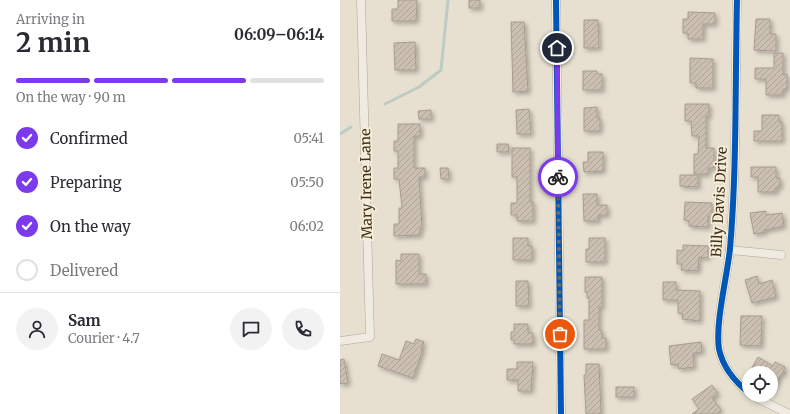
<!DOCTYPE html>
<html lang="en">
<head>
<meta charset="utf-8">
<style>
	body { margin:0; font-family:Merriweather,serif; background:#f2f2f3; color:#2b2b33; height:100vh; display:flex; flex-direction:column; font-size:15px; white-space:nowrap }
	* { box-sizing:border-box; margin:0 }
	p { font-size:13px; color:#7c7c81 }
	.icon { flex:none; width:22px; height:22px; fill:none; stroke:currentColor; stroke-width:2; stroke-linecap:round; stroke-linejoin:round }
	.map { position:relative; flex:1; overflow:hidden }
	.details { display:flex; flex-direction:column; background:#fff; width:340px }
	.details>* { flex:none }
	.buttons { position:absolute; left:402px; top:366px; display:grid; gap:8px }
	.buttons a { display:grid; place-items:center; width:36px; height:36px; border-radius:50%; background:#fff; box-shadow:0 2px 6px #0003; font-size:20px }
	.pin { position:absolute; display:grid; place-items:center; width:34px; height:34px; color:#fff; margin:-17px; border:2px solid #fff; border-radius:50%; box-shadow:0 1px 4px #0007 }
	.courier { position:absolute; display:grid; place-items:center; width:40px; height:40px; margin:-20px; border:3px solid #7c3aed; border-radius:50%; background:#fff; color:#222; box-shadow:0 1px 5px #0007 }
	.summary em { font-style:normal; font-weight:700 }
	.summary div { display:flex; flex-direction:column-reverse }
	.summary { display:flex; align-items:center; justify-content:space-between; height:68px; padding:0 16px }
	h1 { font-size:26px; font-weight:700; line-height:30px }
	.bar { display:grid; grid-template-columns:repeat(4,1fr); gap:6px 4px; align-content:center; height:48px; padding:0 16px }
	.bar i { height:5px; border-radius:3px; background:#e1e1e2 }
	.bar .on { background:#7c3aed }
	.bar p { grid-column:span 4 }
	.line { display:flex; align-items:center; gap:10px; padding:0 16px; border-top:1px solid #e1e1e2 }
	.line div { flex:1 }
	.round { display:grid; place-items:center; flex:none; width:42px; height:42px; border-radius:21px; background:#f2f2f3 }
	ol { padding:0 16px; list-style:none }
	li { display:flex; align-items:center; gap:12px; height:44px }
	li p { margin-inline-start:auto }
	li .icon { padding:4px; border-radius:50%; background:#7c3aed; color:#fff; stroke-width:4 }
	li:last-child { color:#7c7c81 }
	li i { width:22px; height:22px; border:2px solid #e1e1e2; border-radius:50% }
	main { display:flex; flex:1; min-height:0 }
	.map>svg:first-child { display:block }
	.lines { fill:none; stroke-linecap:round; stroke-linejoin:round }
	.stream { stroke:#bcccc2; stroke-width:3 }
	.building { fill:url(#building-hatch); stroke:#a89c90; filter:url(#shadow) }
	.street-casing { stroke:#ada599; stroke-width:9 }
	.street { stroke:#efebe3; stroke-width:8 }
	.cycleway-casing { stroke:#f7eed8; stroke-width:8 }
	.cycleway { stroke:#0057b8; stroke-width:6 }
	.done { stroke:#786c5e; stroke-width:4; stroke-dasharray:0 7.2 }
	.route { stroke:#7c3aed; stroke-width:5 }
	.labels { text-anchor:middle; dominant-baseline:central; stroke-width:3.5; stroke-linejoin:round; paint-order:stroke }
	.street-label { font-size:14px; fill:#3d2e20; stroke:#f7eed8 }
</style>
</head>
<body>
<main>
<section class="details">
<div class="summary"><div><h1>2 min</h1><p>Arriving in</p></div><em>06:09–06:14</em></div>
<div class="bar"><i class="on"></i><i class="on"></i><i class="on"></i><i></i><p>On the way · 90 m</p></div>
<ol>
<li><svg class="icon" aria-label="check" viewBox="0 0 24 24"><path d="M5 12l5 5 9-10"/></svg>Confirmed<p>05:41</p></li>
<li><svg class="icon" aria-label="check" viewBox="0 0 24 24"><path d="M5 12l5 5 9-10"/></svg>Preparing<p>05:50</p></li>
<li><svg class="icon" aria-label="check" viewBox="0 0 24 24"><path d="M5 12l5 5 9-10"/></svg>On the way<p>06:02</p></li>
<li><i></i>Delivered</li>
</ol>
<div class="line" style="height:72px"><a class="round"><svg class="icon" aria-label="person" viewBox="0 0 24 24"><circle cx="12" cy="8" r="4"/><path d="M4 21q1-7 8-7t8 7"/></svg></a><div><b>Sam</b><p>Courier · 4.7</p></div><a class="round"><svg class="icon" aria-label="chat" viewBox="0 0 24 24"><path d="M4 5h16v11H9l-5 4z"/></svg></a><a class="round"><svg class="icon" aria-label="phone" viewBox="0 0 24 24"><path d="M5 4h4l2 5-3 2q2 4 5 5l2-3 5 2v4C11 20 4 13 5 4z"/></svg></a></div>
</section>
<div class="map">
<svg width="450" height="414" viewBox="0 0 450 414">
	<defs>
		<pattern id="building-hatch" width="6" height="6" patternUnits="userSpaceOnUse"><rect width="6" height="6" fill="#cbbfb2"/><path d="M-1 1l2-2M0 6l6-6M5 7l2-2" fill="none" stroke="#afa499"/></pattern>
		<filter id="shadow"><feDropShadow dx="2.5" dy="2.5" stdDeviation="2" flood-color="#0004"/></filter>
	</defs>
	<rect width="100%" height="100%" fill="#e7e0d1"/>
	<g class="lines">
		<g class="stream">
			<path d="M 45,104 L 79,87 L 101,70 L 108,0"/>
			<path d="M 0,134 L 11,127"/>
		</g>
	</g>
	<g class="building">
		<path d="M 58,0 L 77,0 L 76,21 L 52,21 L 52,9 L 58,9 Z"/>
		<rect x="129" y="0" width="11" height="8"/>
		<path d="M 348,12 L 375,13 L 375,24 L 363,24 L 363,39 L 348,39 L 348,33 L 343,33 L 343,19 L 348,19 Z"/>
		<path d="M 416,19 L 430,19 L 430,34 L 436,34 L 436,51 L 414,50 Z"/>
		<path d="M 244,20 L 258,20 L 259,48 L 244,48 Z"/>
		<path d="M 171,22 L 184,22 L 188,91 L 173,92 Z"/>
		<path d="M 75,42 L 76,70 L 55,70 L 54,43 Z"/>
		<path d="M 434,53 L 443,53 L 443,75 L 447,74 L 447,89 L 443,89 L 443,95 L 426,95 L 426,79 L 415,79 L 415,68 L 434,68 Z"/>
		<path d="M 350,58 L 373,59 L 373,88 L 356,88 L 356,83 L 350,83 Z"/>
		<path d="M 243,71 L 257,71 L 257,74 L 262,74 L 262,90 L 243,90 Z"/>
		<path d="M 345,104 L 369,104 L 369,116 L 366,116 L 366,148 L 374,148 L 374,168 L 368,168 L 368,174 L 354,174 L 354,154 L 358,154 L 359,136 L 352,136 L 351,121 L 345,121 Z"/>
		<path d="M 257,107 L 257,118 L 260,118 L 260,131 L 244,131 L 244,108 Z"/>
		<path d="M 189,109 L 191,134 L 177,134 L 176,110 Z"/>
		<path d="M 91,110 L 91,119 L 79,119 L 78,111 Z"/>
		<path d="M 422,115 L 439,115 L 439,122 L 442,122 L 442,141 L 414,141 L 414,131 L 422,131 Z"/>
		<path d="M 58,124 L 80,124 L 80,136 L 74,136 L 74,168 L 85,168 L 85,177 L 79,177 L 82,228 L 80,228 L 80,235 L 54,236 L 54,224 L 59,224 L 59,208 L 62,208 L 59,179 L 54,179 L 54,168 L 58,168 L 58,151 L 54,151 L 54,141 L 58,141 Z"/>
		<path d="M 157,144 L 168,144 L 169,152 L 157,152 Z"/>
		<path d="M 172,148 L 190,148 L 190,202 L 193,202 L 193,221 L 177,221 L 177,215 L 171,215 L 171,203 L 177,203 L 177,177 L 172,177 Z"/>
		<path d="M 248,152 L 263,152 L 263,171 L 244,172 L 243,162 L 248,162 Z"/>
		<path d="M 411,167 L 436,167 L 436,178 L 440,178 L 440,187 L 436,187 L 436,192 L 418,192 L 418,177 L 411,177 Z"/>
		<path d="M 100,168 L 108,168 L 109,179 L 101,179 Z"/>
		<path d="M 340,175 L 358,175 L 358,187 L 340,186 Z"/>
		<path d="M 243,194 L 257,194 L 257,205 L 267,205 L 267,215 L 258,215 L 258,221 L 244,221 Z"/>
		<path d="M 345,202 L 372,203 L 372,216 L 368,216 L 368,227 L 349,226 L 349,221 L 344,220 Z"/>
		<path d="M 426,211 L 426,215 L 442,213 L 444,226 L 425,230 L 425,232 L 414,234 L 410,213 Z"/>
		<path d="M 173,238 L 188,238 L 188,246 L 192,246 L 192,260 L 173,260 Z"/>
		<path d="M 249,238 L 265,238 L 265,262 L 246,262 L 246,249 L 249,249 Z"/>
		<path d="M 343,245 L 368,246 L 368,258 L 359,257 L 358,271 L 341,270 L 342,264 L 337,264 L 337,250 L 343,251 Z"/>
		<path d="M 61,254 L 79,254 L 79,274 L 86,274 L 86,284 L 56,284 L 56,260 L 61,261 Z"/>
		<path d="M 417,276 L 419,284 L 432,280 L 436,297 L 412,303 L 405,280 Z"/>
		<path d="M 245,277 L 262,277 L 262,307 L 259,307 L 259,330 L 262,331 L 262,338 L 266,338 L 266,349 L 244,349 L 244,320 L 249,320 L 249,298 L 247,298 L 247,292 L 245,292 Z"/>
		<path d="M 176,281 L 188,281 L 189,306 L 176,306 Z"/>
		<path d="M 323,282 L 336,282 L 336,290 L 360,291 L 360,321 L 342,319 L 343,314 L 338,313 L 338,300 L 323,300 Z"/>
		<path d="M 401,316 L 422,316 L 421,346 L 400,345 Z"/>
		<path d="M 174,324 L 188,324 L 188,333 L 193,333 L 193,344 L 174,344 L 174,340 L 171,340 L 171,332 L 174,332 Z"/>
		<path d="M 76,339 L 84,342 L 81,349 L 83,349 L 73,378 L 38,366 L 42,354 L 59,360 L 66,341 L 74,344 Z"/>
		<path d="M 361,342 L 362,352 L 353,353 L 354,367 L 339,369 L 338,364 L 331,365 L 329,346 Z"/>
		<path d="M 418,357 L 433,366 L 435,362 L 445,367 L 443,372 L 446,373 L 442,373 L 431,392 L 431,373 L 409,373 Z"/>
		<path d="M 4,359 L 8,383 L 0,384 L 0,360 Z"/>
		<path d="M 177,362 L 193,362 L 191,391 L 178,391 L 178,380 L 167,380 L 167,369 L 177,369 Z"/>
		<path d="M 246,364 L 259,364 L 261,414 L 246,414 L 244,375 L 246,375 Z"/>
		<path d="M 372,385 L 378,394 L 372,398 L 381,410 L 376,414 L 352,414 L 359,409 L 352,399 Z"/>
		<rect x="276" y="387" width="18" height="10"/>
	</g>
	<g class="lines">
		<defs>
			<g id="street">
				<path d="M 216,0 L 221,414"/>
				<path d="M 397,0 C 395,83 397,167 390,249 C 387,277 375,324 379,349 C 383,368 394,381 409,393"/>
				<path d="M 390,250 L 441,255"/>
				<path d="M 0,341 L 30,337 L 21,0"/>
				<path d="M 411,395 L 449,414"/>
			</g>
		</defs>
		<use href="#street" class="street-casing"/>
		<use href="#street" class="street"/>
		<defs>
			<g id="cycleway">
				<path d="M 216,0 L 221,414"/>
				<path d="M 397,0 C 395,83 397,167 390,249 C 387,277 375,324 379,349 C 383,368 394,381 409,393"/>
			</g>
		</defs>
		<use href="#cycleway" class="cycleway-casing"/>
		<use href="#cycleway" class="cycleway"/>
	</g>
	<g class="lines">
		<path class="done" d="M 218,177 L 220,334"/>
		<path class="route" d="M 217,48 L 218,177"/>
	</g>
	<g class="labels">
		<g class="street-label">
			<text transform="translate(26 184) rotate(-91)">Mary Irene Lane</text>
			<text transform="translate(379 202) rotate(-87)">Billy Davis Drive</text>
		</g>
	</g>
</svg>
<div class="buttons">
<a><svg class="icon" aria-label="locate" viewBox="0 0 24 24"><circle cx="12" cy="12" r="6"/><path d="M12 2v4M12 18v4M2 12h4M18 12h4"/></svg></a>
</div>
<div class="pin" style="left:220px;top:334px;background:#ea580c"><svg class="icon" aria-label="bag" viewBox="0 0 24 24"><path d="M5 8h14l-1 12H6zM9 8a3 3 0 0 1 6 0"/></svg></div>
<div class="pin" style="left:217px;top:48px;background:#1f2937"><svg class="icon" aria-label="home" viewBox="0 0 24 24"><path d="M3 11l9-7 9 7M6 9v11h12V9"/></svg></div>
<div class="courier" style="left:218px;top:177px"><svg class="icon" aria-label="bike" viewBox="0 0 24 24"><circle cx="6" cy="16" r="4"/><circle cx="18" cy="16" r="4"/><path d="M6 16l4-8h5l3 8M10 8l3 8H6M13 5h3"/></svg></div>
</div>
</main>
</body>
</html>
